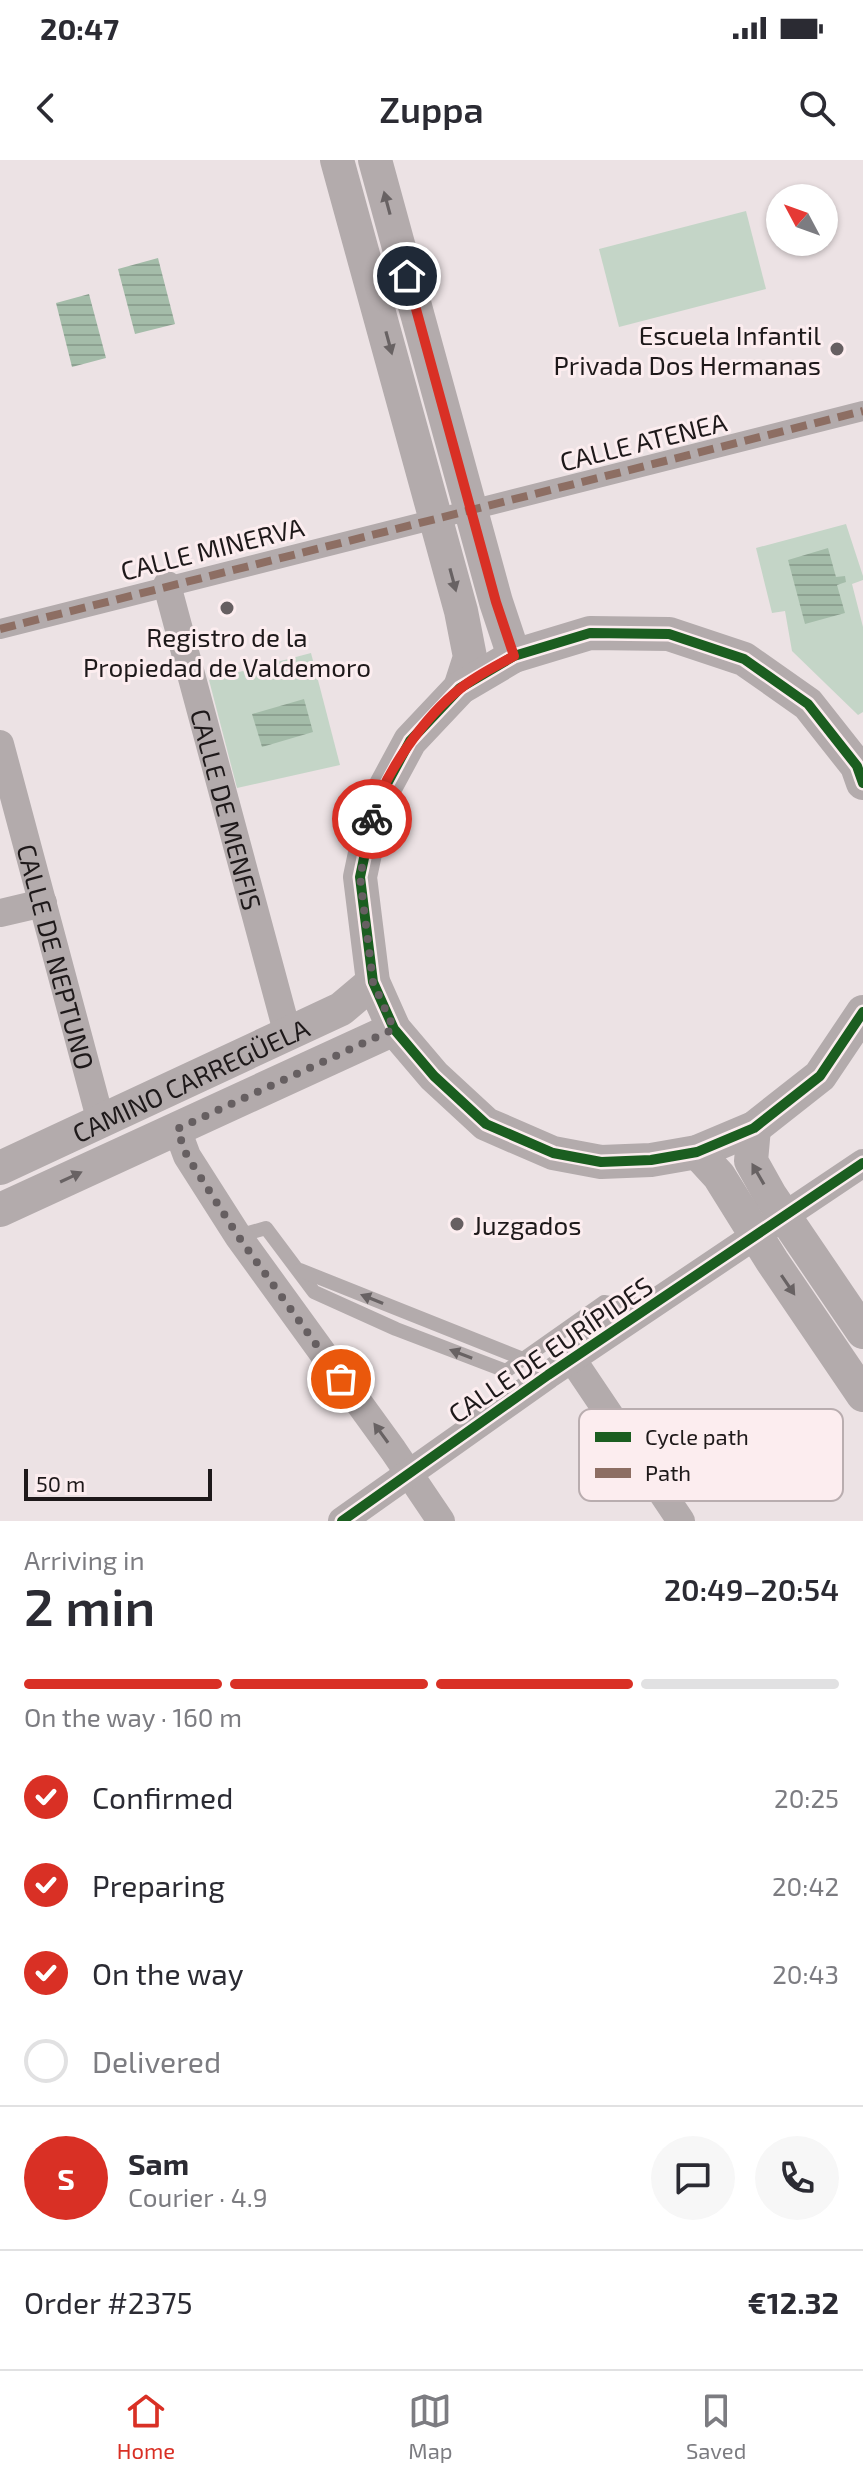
<!DOCTYPE html>
<html lang="en">
<head>
<meta charset="utf-8">
<style>
	body { margin:0; font-family:"Exo 2",sans-serif; background:#f7f7f7; color:#2b2b33; height:100vh; display:flex; flex-direction:column; font-size:30px; white-space:nowrap }
	* { box-sizing:border-box; margin:0 }
	p { font-size:26px; color:#7c7c81 }
	.icon { flex:none; width:44px; height:44px; fill:none; stroke:currentColor; stroke-width:2; stroke-linecap:round; stroke-linejoin:round }
	.map { position:relative; height:1361px; overflow:hidden }
	.sheet { display:flex; flex-direction:column; background:#fff; flex:1 }
	.sheet>* { flex:none }
	.needle { width:52px; rotate:311deg }
	.tools { position:absolute; left:766px; top:24px; display:grid; gap:16px }
	.tools a { display:grid; place-items:center; width:72px; height:72px; border-radius:50%; background:#fff; box-shadow:0 2px 6px #0004; font-size:40px }
	.scale { position:absolute; left:24px; bottom:20px; width:188px; box-sizing:border-box; padding-left:8px; border:4px solid #1e191a; border-top:0; font-size:22px; line-height:28px; white-space:nowrap; color:#1e191a; -webkit-text-stroke:6px #fcedef; paint-order:stroke }
	.pin { position:absolute; display:grid; place-items:center; width:68px; height:68px; color:#fff; margin:-34px; border:4px solid #fff; border-radius:50%; box-shadow:0 2px 8px #0007 }
	.courier { position:absolute; display:grid; place-items:center; width:80px; height:80px; margin:-40px; border:6px solid #d93025; border-radius:50%; background:#fff; color:#222; box-shadow:0 2px 10px #0007 }
	.summary em { font-style:normal; font-weight:600 }
	.summary div { display:flex; flex-direction:column-reverse }
	.summary { display:flex; align-items:center; justify-content:space-between; height:136px; padding:0 24px }
	h1 { font-size:52px; font-weight:600; line-height:60px }
	.bar { display:grid; grid-template-columns:repeat(4,1fr); gap:12px 8px; align-content:center; height:96px; padding:0 24px }
	.bar i { height:10px; border-radius:6px; background:#e1e1e2 }
	.bar .active { background:#d93025 }
	.bar p { grid-column:span 4 }
	.line { display:flex; align-items:center; gap:20px; padding:0 24px; border-top:2px solid #e1e1e2 }
	.line div { flex:1 }
	.round { display:grid; place-items:center; flex:none; width:84px; height:84px; border-radius:42px; background:#f7f7f7 }
	ol { padding:0 24px; list-style:none }
	li { display:flex; align-items:center; gap:24px; height:88px }
	li p { margin-inline-start:auto }
	li .icon { padding:8px; border-radius:50%; background:#d93025; color:#fff; stroke-width:4 }
	li:last-child { color:#7c7c81 }
	li i { width:44px; height:44px; border:4px solid #e1e1e2; border-radius:50% }
	.status { display:flex; justify-content:space-between; align-items:center; height:56px; padding:0 40px; background:#fff; direction:ltr }
	.status svg { height:22px; fill:currentColor }
	header { display:flex; justify-content:space-between; align-items:center; height:104px; padding:0 24px; background:#fff; font-size:36px; font-weight:600 }
	.tab-bar { display:flex; justify-content:space-around; align-items:center; height:112px; border-top:2px solid #e1e1e2; background:#fff; font-size:22px; color:#7c7c81 }
	.tab-bar a { display:grid; justify-items:center; gap:4px }
	.tab-bar .active { color:#d93025 }
	.map>svg:first-child { display:block }
	.green { fill:#c4d5c7 }
	.water { fill:url(#water-rules) }
	.lines { fill:none; stroke-linecap:round; stroke-linejoin:round }
	.service { stroke:#b3abac; stroke-width:14 }
	.pedestrian { stroke:#b3abac; stroke-width:20 }
	.minor { stroke:#b3abac; stroke-width:28 }
	.tertiary { stroke:#b3abac; stroke-width:34 }
	.quiet { stroke:#8d6e63; stroke-width:8; stroke-dasharray:16 8; stroke-linecap:butt }
	.cycleway-casing { stroke:#fcedef; stroke-width:15 }
	.cycleway { stroke:#1b5e20; stroke-width:10 }
	.oneway { fill:#686263 }
	.done { stroke:#665f61; stroke-width:8; stroke-dasharray:0 14.4 }
	.route { stroke:#d93025; stroke-width:10 }
	.poi-dot { fill:#665f61; stroke:#fcedef; stroke-width:3 }
	.labels { text-anchor:middle; dominant-baseline:central; stroke-width:6; stroke-linejoin:round; paint-order:stroke }
	.poi-label { font-size:26px; fill:#1e191a; stroke:#fcedef; text-anchor:end }
	.street-label { font-size:26px; fill:#1e191a; stroke:#fcedef }
	.key { fill:#fcedef; stroke:#b9adaf; stroke-width:2 }
	.key-label { font-size:22px; fill:#1e191a }
</style>
</head>
<body>
<div class="status"><b>20:47</b><svg viewBox="0 0 49 12"><path d="M0 12V9h3v3zM5 12V6h3v6zM10 12V3h3v9zM15 12V0h3v12zM26 1h20v11H26zM47 4h2v5h-2z"/></svg></div>
<header><svg class="icon" aria-label="back" viewBox="0 0 24 24"><path d="M15 5l-7 7 7 7"/></svg>Zuppa<svg class="icon" aria-label="search" viewBox="0 0 24 24"><circle cx="10" cy="10" r="6"/><path d="M15 15l6 6"/></svg></header>
<div class="map">
<svg width="863" height="1361" viewBox="0 0 863 1361">
	<defs>
		<pattern id="water-rules" width="6" height="5" patternUnits="userSpaceOnUse" patternTransform="scale(2)"><rect width="6" height="5" fill="#a4bca9"/><path d="M0 2.5h6" fill="none" stroke="#8da191"/></pattern>
	</defs>
	<rect width="100%" height="100%" fill="#ece2e4"/>
	<g class="green">
		<path d="M 746,51 L 766,129 L 619,167 L 599,89 Z"/>
		<path d="M 846,364 L 863,416 L 863,420 L 852,424 L 863,467 L 863,552 L 858,555 L 792,491 L 785,451 L 772,453 L 756,388 Z"/>
		<path d="M 311,493 L 340,605 L 237,628 L 209,520 Z"/>
	</g>
	<g class="water">
		<path d="M 158,98 L 175,164 L 135,174 L 118,109 Z"/>
		<path d="M 89,134 L 106,198 L 72,207 L 56,143 Z"/>
		<path d="M 828,388 L 836,417 L 845,416 L 846,422 L 837,425 L 845,453 L 805,464 L 788,400 Z"/>
		<path d="M 304,539 L 313,572 L 262,587 L 252,554 Z"/>
	</g>
	<g class="lines">
		<g class="service">
			<path d="M 238,1076 L 266,1068 L 314,1132 L 396,1169 L 506,1211 L 604,1142 L 622,1145 L 645,1144"/>
			<path d="M 300,1110 L 523,1199"/>
		</g>
		<path class="pedestrian" d="M 0,469 L 863,251"/>
		<g class="minor">
			<path id="s1" d="M 167,425 L 288,875"/>
			<path id="s2" d="M 0,584 L 101,962"/>
			<path d="M 0,753 L 43,743"/>
			<path d="M 177,969 L 187,996 L 238,1076 L 393,1290 L 441,1361"/>
			<path d="M 572,1199 L 681,1361"/>
			<path d="M 342,1361 L 548,1215 L 863,1003"/>
		</g>
		<g class="tertiary">
			<path d="M 337,0 L 461,451 L 470,497 L 460,528"/>
			<path d="M 375,0 L 496,442 L 514,496"/>
			<path d="M 863,623 L 857,606 L 808,544 L 744,499 L 669,474 L 590,473 L 514,496 L 460,528 L 410,581 L 375,646 L 360,717 L 373,822 L 394,869 L 434,916 L 486,964 L 553,993 L 601,1002 L 651,1000 L 697,992 L 754,968 L 820,916 L 863,852"/>
			<path d="M 754,968 L 751,1001 L 770,1035 L 863,1172"/>
			<path d="M 697,992 L 719,1016 L 772,1101 L 863,1235"/>
			<path id="s3" d="M 0,1008 L 341,849 L 373,822"/>
			<path d="M 0,1050 L 394,869"/>
		</g>
		<path class="quiet" d="M 0,469 L 863,251"/>
		<defs>
			<g id="cycleway">
				<path d="M 863,623 L 857,606 L 808,544 L 744,499 L 669,474 L 590,473 L 514,496 L 460,528 L 410,581 L 375,646 L 360,717 L 373,822 L 394,869 L 434,916 L 486,964 L 553,993 L 601,1002 L 651,1000 L 697,992 L 754,968 L 820,916 L 863,852"/>
				<path d="M 342,1361 L 548,1215 L 863,1003"/>
			</g>
		</defs>
		<use href="#cycleway" class="cycleway-casing"/>
		<use href="#cycleway" class="cycleway"/>
	</g>
	<defs><path id="oneway-solid" d="M-6-.8H1V-3.2L6.5 0L1 3.2V.8H-6Z" transform="scale(2)"/></defs>
	<g class="oneway">
		<use href="#oneway-solid" transform="translate(387 43) rotate(-105)"/>
		<use href="#oneway-solid" transform="translate(389 183) rotate(75)"/>
		<use href="#oneway-solid" transform="translate(453 420) rotate(75)"/>
		<use href="#oneway-solid" transform="translate(758 1014) rotate(-120)"/>
		<use href="#oneway-solid" transform="translate(71 1017) rotate(-25)"/>
		<use href="#oneway-solid" transform="translate(788 1125) rotate(56)"/>
		<use href="#oneway-solid" transform="translate(372 1139) rotate(-158)"/>
		<use href="#oneway-solid" transform="translate(461 1194) rotate(-159)"/>
		<use href="#oneway-solid" transform="translate(381 1273) rotate(-126)"/>
	</g>
	<g class="lines">
		<path class="done" d="M 341,1219 L 238,1076 L 187,996 L 177,969 L 394,869 L 373,822 L 360,717 L 372,659"/>
		<path class="route" d="M 372,659 C 382,615 426,555 461,528 C 477,515 496,506 514,496 L 496,442 L 407,116"/>
	</g>
	<g class="poi-dot">
		<circle cx="837" cy="189" r="8"/>
		<circle cx="227" cy="448" r="8"/>
		<circle cx="457" cy="1064" r="8"/>
	</g>
	<g class="labels">
		<g class="poi-label">
			<text x="821" y="174">Escuela Infantil<tspan x="821" dy="30">Privada Dos Hermanas</tspan></text>
			<text x="227" y="476" text-anchor="middle">Registro de la<tspan x="227" dy="30">Propiedad de Valdemoro</tspan></text>
			<text x="473" y="1064" text-anchor="start">Juzgados</text>
		</g>
		<g class="street-label">
			<text transform="translate(643 281) rotate(-14)">CALLE ATENEA</text>
			<text transform="translate(212 388) rotate(-14)">CALLE MINERVA</text>
			<text stroke="none"><textPath href="#s1" startOffset="232">CALLE DE MENFIS</textPath></text>
			<text stroke="none"><textPath href="#s2" startOffset="220">CALLE DE NEPTUNO</textPath></text>
			<text stroke="none"><textPath href="#s3" startOffset="210">CAMINO CARREGÜELA</textPath></text>
			<text transform="translate(550 1189) rotate(-34)">CALLE DE EURÍPIDES</text>
		</g>
	</g>
	<rect x="579" y="1249" width="264" height="92" rx="12" class="key"/>
	<rect x="595" y="1272" width="36" height="10" fill="#1b5e20"/>
	<rect x="595" y="1308" width="36" height="10" fill="#8d6e63"/>
	<g class="key-label">
		<text x="645" y="1285">Cycle path</text>
		<text x="645" y="1321">Path</text>
	</g>
</svg>
<div class="tools">
<a><svg class="needle" viewBox="-14 -14 28 28"><path d="M0-13l5 13h-10z" fill="#e53935"/><path d="M0 13l5-13h-10z" fill="#7c7c81"/></svg></a>
</div>
<div class="scale">50 m</div>
<div class="pin" style="left:341px;top:1219px;background:#ea580c"><svg class="icon" aria-label="bag" viewBox="0 0 24 24"><path d="M5 8h14l-1 12H6zM9 8a3 3 0 0 1 6 0"/></svg></div>
<div class="pin" style="left:407px;top:116px;background:#1f2937"><svg class="icon" aria-label="home" viewBox="0 0 24 24"><path d="M3 11l9-7 9 7M6 9v11h12V9"/></svg></div>
<div class="courier" style="left:372px;top:659px"><svg class="icon" aria-label="bike" viewBox="0 0 24 24"><circle cx="6" cy="16" r="4"/><circle cx="18" cy="16" r="4"/><path d="M6 16l4-8h5l3 8M10 8l3 8H6M13 5h3"/></svg></div>
</div>
<section class="sheet">
<div class="summary"><div><h1>2 min</h1><p>Arriving in</p></div><em>20:49–20:54</em></div>
<div class="bar"><i class="active"></i><i class="active"></i><i class="active"></i><i></i><p>On the way · 160 m</p></div>
<ol>
<li><svg class="icon" aria-label="check" viewBox="0 0 24 24"><path d="M5 12l5 5 9-10"/></svg>Confirmed<p>20:25</p></li>
<li><svg class="icon" aria-label="check" viewBox="0 0 24 24"><path d="M5 12l5 5 9-10"/></svg>Preparing<p>20:42</p></li>
<li><svg class="icon" aria-label="check" viewBox="0 0 24 24"><path d="M5 12l5 5 9-10"/></svg>On the way<p>20:43</p></li>
<li><i></i>Delivered</li>
</ol>
<div class="line" style="height:144px"><b class="round" style="background:#d93025;color:#fff">S</b><div><b>Sam</b><p>Courier · 4.9</p></div><a class="round"><svg class="icon" aria-label="chat" viewBox="0 0 24 24"><path d="M4 5h16v11H9l-5 4z"/></svg></a><a class="round"><svg class="icon" aria-label="phone" viewBox="0 0 24 24"><path d="M5 4h4l2 5-3 2q2 4 5 5l2-3 5 2v4C11 20 4 13 5 4z"/></svg></a></div>
<div class="line" style="height:104px"><div>Order #2375</div><b>€12.32</b></div>
</section>
<nav class="tab-bar">
<a class="active"><svg class="icon" aria-label="home" viewBox="0 0 24 24"><path d="M3 11l9-7 9 7M6 9v11h12V9"/></svg>Home</a>
<a><svg class="icon" aria-label="map" viewBox="0 0 24 24"><path d="M3 6l6-2 6 2 6-2v14l-6 2-6-2-6 2zM9 4v14M15 6v14"/></svg>Map</a>
<a><svg class="icon" aria-label="saved" viewBox="0 0 24 24"><path d="M7 4h10v16l-5-4-5 4z"/></svg>Saved</a>
</nav>
</body>
</html>
